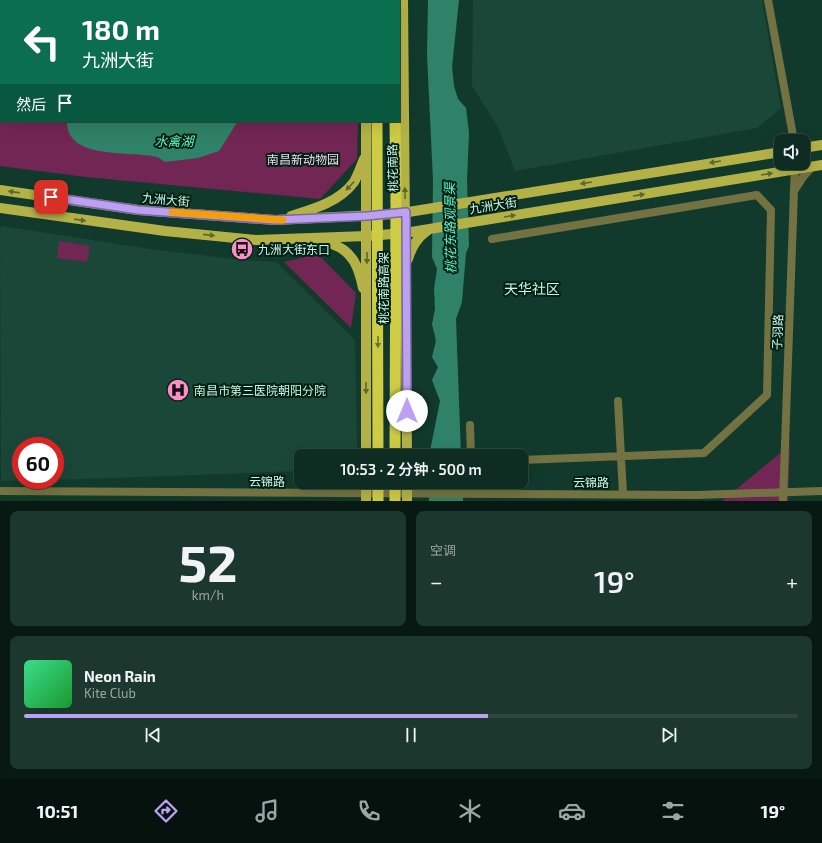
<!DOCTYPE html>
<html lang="zh">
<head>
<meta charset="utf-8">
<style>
  body { margin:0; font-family:"Exo 2","Noto Sans SC",sans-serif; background:#1c382e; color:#f1f3f6; height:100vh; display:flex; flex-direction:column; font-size:15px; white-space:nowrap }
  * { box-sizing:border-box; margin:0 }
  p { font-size:13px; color:#9ba7a5 }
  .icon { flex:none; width:22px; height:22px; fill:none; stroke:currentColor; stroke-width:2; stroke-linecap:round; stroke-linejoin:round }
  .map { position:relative; height:501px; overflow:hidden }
  .sheet { display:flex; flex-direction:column; gap:10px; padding:10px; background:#081812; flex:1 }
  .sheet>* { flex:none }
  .banner { position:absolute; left:0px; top:0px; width:400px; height:122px; box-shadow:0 4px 16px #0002,0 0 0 1px #2e483f; background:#0b6e4f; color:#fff; overflow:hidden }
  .buttons { position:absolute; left:774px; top:134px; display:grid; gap:8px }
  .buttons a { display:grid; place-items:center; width:36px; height:36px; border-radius:8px; background:#0e2c21; box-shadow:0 4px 16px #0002,0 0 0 1px #2e483f; font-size:20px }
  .speed { position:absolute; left:12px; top:437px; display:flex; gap:8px; font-size:20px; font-weight:700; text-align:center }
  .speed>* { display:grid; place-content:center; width:52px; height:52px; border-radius:50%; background:#0e2c21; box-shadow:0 4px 16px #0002,0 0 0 1px #2e483f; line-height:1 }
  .speed .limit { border:6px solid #d22; background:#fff; color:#111 }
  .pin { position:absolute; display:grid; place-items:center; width:34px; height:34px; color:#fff; margin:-17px; border-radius:8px; box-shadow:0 2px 6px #0006 }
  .me { position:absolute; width:44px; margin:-22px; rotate:0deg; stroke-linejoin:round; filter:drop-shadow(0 0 3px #0008) }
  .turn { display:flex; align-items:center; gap:14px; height:84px; padding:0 16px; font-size:18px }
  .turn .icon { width:52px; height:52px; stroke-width:2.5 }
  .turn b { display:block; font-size:28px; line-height:34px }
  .then { display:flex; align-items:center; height:38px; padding:0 16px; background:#0003; gap:8px; font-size:15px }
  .big { font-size:30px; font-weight:600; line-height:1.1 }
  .sheet .card { flex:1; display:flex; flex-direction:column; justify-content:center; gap:6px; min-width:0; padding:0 14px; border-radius:8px; background:#1c382e }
  .sheet .dial { align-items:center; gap:0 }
  .dial b { font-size:52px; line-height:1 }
  .song { display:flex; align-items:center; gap:12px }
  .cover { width:48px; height:48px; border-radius:6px; background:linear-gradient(135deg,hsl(150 70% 55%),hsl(130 70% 35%)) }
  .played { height:4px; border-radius:2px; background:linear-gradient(90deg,#bca0f2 60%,#2e483f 60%) }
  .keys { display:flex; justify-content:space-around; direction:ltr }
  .heat { display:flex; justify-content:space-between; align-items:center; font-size:22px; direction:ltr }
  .sheet .tiles { flex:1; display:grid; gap:10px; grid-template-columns:1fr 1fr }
  .card:last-child { grid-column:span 2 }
  .trip { position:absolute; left:294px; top:449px; width:234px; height:40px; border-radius:8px; background:#0e2c21; box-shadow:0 4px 16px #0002,0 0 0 1px #2e483f; font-weight:600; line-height:40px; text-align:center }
  .menu { display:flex; height:64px; justify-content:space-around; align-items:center; background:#06120d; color:#9ba7a5 }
  .menu .icon { width:28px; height:28px }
  .menu .on { color:#bca0f2 }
  .menu b { font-size:18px; color:#f1f3f6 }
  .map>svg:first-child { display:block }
  .built { fill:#1a4738 }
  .green { fill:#722653 }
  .water { fill:#2f8267 }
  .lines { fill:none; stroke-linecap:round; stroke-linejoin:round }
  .minor { stroke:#737242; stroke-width:8 }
  .major { stroke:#b4b247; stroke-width:10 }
  .highway { stroke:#cecb45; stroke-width:11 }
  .highway-bridge { stroke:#cecb45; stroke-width:11 }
  .oneway { fill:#5a692e }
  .oneway2 { fill:#68762e }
  .route-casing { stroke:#7a689d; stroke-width:10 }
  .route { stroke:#bca0f2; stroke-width:7 }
  .slow { stroke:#f59e0b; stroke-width:7 }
  .labels { text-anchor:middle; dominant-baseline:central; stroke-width:4; stroke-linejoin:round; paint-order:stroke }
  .park-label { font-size:12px; fill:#f7dae8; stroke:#012016 }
  .street-label { font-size:12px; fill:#d0f4e4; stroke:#012016 }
  .poi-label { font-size:12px; fill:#d0f4e4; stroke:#012016; text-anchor:start }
  .water-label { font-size:13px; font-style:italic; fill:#60f5c4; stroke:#012016 }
  .quarter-label { font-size:14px; fill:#d0f4e4; stroke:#012016 }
</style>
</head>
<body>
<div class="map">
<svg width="822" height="501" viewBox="0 0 822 501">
  <rect width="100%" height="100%" fill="#123a2c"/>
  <path class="built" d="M473,0h289l19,108 -24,20 -242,43 -16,-42 -27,-43z
    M2,226l148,23 92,11 34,2 79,78 2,108 -6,8h-50v15l-246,9v-34h-34v34h24l-44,1 -1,-252z"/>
  <path class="green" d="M0,0h359l-358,1v120h357l-1,38 -37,40 -234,-22 -86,-11z
    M59,241l31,5 -3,16 -30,-4z
    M318,254l38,39 -5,35 -67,-66z
    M790,445l-2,56h-66z"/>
  <path class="water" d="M428,0h31l-7,67 2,19 4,13 8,9 3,25 -2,47 2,66 -3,7 -4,49 -6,17 5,137h-32l11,-55 -8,-21 6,-13 -6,-10 4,-16 -4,-17 3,-15 -1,-20 3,-20 -5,-12 1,-77 -6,-125z
    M67,121h171l-19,30 -21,7 -33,4c-3,-2 -5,-4 -8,-5 -25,-7 -91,4 -90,-36z
    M428,482h35v19h-34z"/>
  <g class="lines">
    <path class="minor" d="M768,0l26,141
      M794,191l9,-14 9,-10
      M492,239l265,-44 14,15 -4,185 -63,58 -183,7
      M618,401l5,93
      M470,425l1,31
      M471,482v11
      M0,491l697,4 125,-4
      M783,501l12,-338"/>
    <path class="major" d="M365,0v1
      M403,0l4,456
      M803,148l19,-3
      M0,190l138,20 137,10 121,-6 385,-62
      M0,208l165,23 91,9 111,-4 38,-3 417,-68
      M291,216c23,-7 48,-14 63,-34 4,-7 7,-16 10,-23
      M320,241c4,0 8,1 12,3 21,7 27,24 31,44
      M408,259c4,-13 9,-21 20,-29
      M366,456v-335
      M366,501v-19
      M407,501v-19"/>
    <path class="highway" d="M376,0v1
      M393,0v1
      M395,121l1,80"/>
    <path class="highway-bridge" d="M377,121l1,335
      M395,456l1,-255
      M378,501v-19
      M395,501v-19"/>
  </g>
  <defs><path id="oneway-solid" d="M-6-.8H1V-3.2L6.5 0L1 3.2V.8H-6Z"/></defs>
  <g class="oneway">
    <use href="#oneway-solid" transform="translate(715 162) rotate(171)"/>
    <use href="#oneway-solid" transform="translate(767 174) rotate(-9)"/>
    <use href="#oneway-solid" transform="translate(586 183) rotate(171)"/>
    <use href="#oneway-solid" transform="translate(350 186) rotate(133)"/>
    <use href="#oneway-solid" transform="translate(14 192) rotate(-172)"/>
    <use href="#oneway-solid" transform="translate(405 193) rotate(-91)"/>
    <use href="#oneway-solid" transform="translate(639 195) rotate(-9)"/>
    <use href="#oneway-solid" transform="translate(510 216) rotate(-9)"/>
    <use href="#oneway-solid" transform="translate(80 220) rotate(8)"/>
    <use href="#oneway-solid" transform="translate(209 235) rotate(6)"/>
    <use href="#oneway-solid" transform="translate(367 258) rotate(90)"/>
    <use href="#oneway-solid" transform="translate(366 388) rotate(90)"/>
  </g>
  <use class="oneway2" href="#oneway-solid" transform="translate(378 342) rotate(90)"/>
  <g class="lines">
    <g class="route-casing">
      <path id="route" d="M51,197l87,13 137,10 92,-4 39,-4 1,199"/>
    </g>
    <use href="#route" class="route"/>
    <path class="slow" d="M172,212l111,8"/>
  </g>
  <defs>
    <g id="bus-disc" transform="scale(1.15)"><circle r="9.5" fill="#fa8fc8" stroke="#012016"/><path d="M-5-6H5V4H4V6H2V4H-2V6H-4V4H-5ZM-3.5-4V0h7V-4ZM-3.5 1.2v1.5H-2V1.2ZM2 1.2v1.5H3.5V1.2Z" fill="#111"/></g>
    <g id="hospital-disc" transform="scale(1.15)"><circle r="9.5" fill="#fa8fc8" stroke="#012016"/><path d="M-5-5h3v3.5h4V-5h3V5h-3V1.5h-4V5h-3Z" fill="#111"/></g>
  </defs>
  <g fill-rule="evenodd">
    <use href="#bus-disc" x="242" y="249"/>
    <use href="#hospital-disc" x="178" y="390"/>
  </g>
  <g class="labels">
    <g class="park-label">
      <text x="303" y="159">南昌新动物园</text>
    </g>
    <g class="street-label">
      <text transform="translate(392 168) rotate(-91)">桃花南路</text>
      <text transform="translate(166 199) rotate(5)">九洲大街</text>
      <text transform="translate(493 205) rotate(-9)">九洲大街</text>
      <text transform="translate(383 288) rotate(-90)">桃花南路高架</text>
      <text transform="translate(777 332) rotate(-88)">子羽路</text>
      <text x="267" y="481">云锦路</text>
      <text x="591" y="482">云锦路</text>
    </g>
    <g class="poi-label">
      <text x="258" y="249">九洲大街东口</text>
      <text x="194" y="390">南昌市第三医院朝阳分院</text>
    </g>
    <g class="water-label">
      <text x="174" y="141">水禽湖</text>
      <text transform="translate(450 228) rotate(-91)">桃花东路观景渠</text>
    </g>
    <g class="quarter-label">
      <text x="532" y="288">天华社区</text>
    </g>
  </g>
</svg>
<div class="buttons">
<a><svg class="icon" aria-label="sound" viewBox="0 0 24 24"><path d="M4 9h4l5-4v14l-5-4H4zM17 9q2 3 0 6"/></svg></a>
</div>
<div class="speed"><div class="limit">60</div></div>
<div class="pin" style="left:51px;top:197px;background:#d93025"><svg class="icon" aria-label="arrive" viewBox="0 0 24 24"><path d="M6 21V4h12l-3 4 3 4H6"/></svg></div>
<svg class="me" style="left:407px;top:411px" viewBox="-20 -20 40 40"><circle r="19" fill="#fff"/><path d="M0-13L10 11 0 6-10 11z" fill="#bca0f2"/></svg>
<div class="trip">10:53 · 2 分钟 · 500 m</div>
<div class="banner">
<div class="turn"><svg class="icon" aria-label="left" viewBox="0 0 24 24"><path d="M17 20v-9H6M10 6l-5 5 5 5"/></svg><div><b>180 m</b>九洲大街</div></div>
<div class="then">然后<svg class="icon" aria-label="arrive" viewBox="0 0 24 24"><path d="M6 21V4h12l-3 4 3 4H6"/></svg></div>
</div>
</div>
<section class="sheet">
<div class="tiles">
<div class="card dial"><b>52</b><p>km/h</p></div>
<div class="card"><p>空调</p>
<div class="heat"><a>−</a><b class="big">19°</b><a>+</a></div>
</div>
<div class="card">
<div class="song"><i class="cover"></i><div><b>Neon Rain</b><p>Kite Club</p></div></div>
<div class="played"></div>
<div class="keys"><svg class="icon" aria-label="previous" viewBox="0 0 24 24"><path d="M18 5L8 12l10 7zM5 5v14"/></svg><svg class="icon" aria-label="pause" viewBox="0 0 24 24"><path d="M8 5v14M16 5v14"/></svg><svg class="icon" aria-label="next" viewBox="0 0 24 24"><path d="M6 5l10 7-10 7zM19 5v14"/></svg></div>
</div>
</div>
</section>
<nav class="menu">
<b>10:51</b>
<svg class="icon on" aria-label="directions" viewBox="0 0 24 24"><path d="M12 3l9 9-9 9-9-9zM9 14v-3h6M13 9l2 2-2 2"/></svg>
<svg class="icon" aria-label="music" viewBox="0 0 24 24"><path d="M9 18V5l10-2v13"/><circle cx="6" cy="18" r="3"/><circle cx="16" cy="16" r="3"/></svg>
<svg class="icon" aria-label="phone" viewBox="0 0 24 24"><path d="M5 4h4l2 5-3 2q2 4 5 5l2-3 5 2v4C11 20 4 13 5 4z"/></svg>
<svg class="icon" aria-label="climate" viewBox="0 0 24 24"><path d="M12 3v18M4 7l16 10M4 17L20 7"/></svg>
<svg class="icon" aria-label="car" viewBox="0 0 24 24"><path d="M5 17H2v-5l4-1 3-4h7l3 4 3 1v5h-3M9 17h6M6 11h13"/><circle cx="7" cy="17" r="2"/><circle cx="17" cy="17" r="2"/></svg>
<svg class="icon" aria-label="filters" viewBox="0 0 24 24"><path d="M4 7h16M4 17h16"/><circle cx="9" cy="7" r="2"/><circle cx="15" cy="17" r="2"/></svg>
<b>19°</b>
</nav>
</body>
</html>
